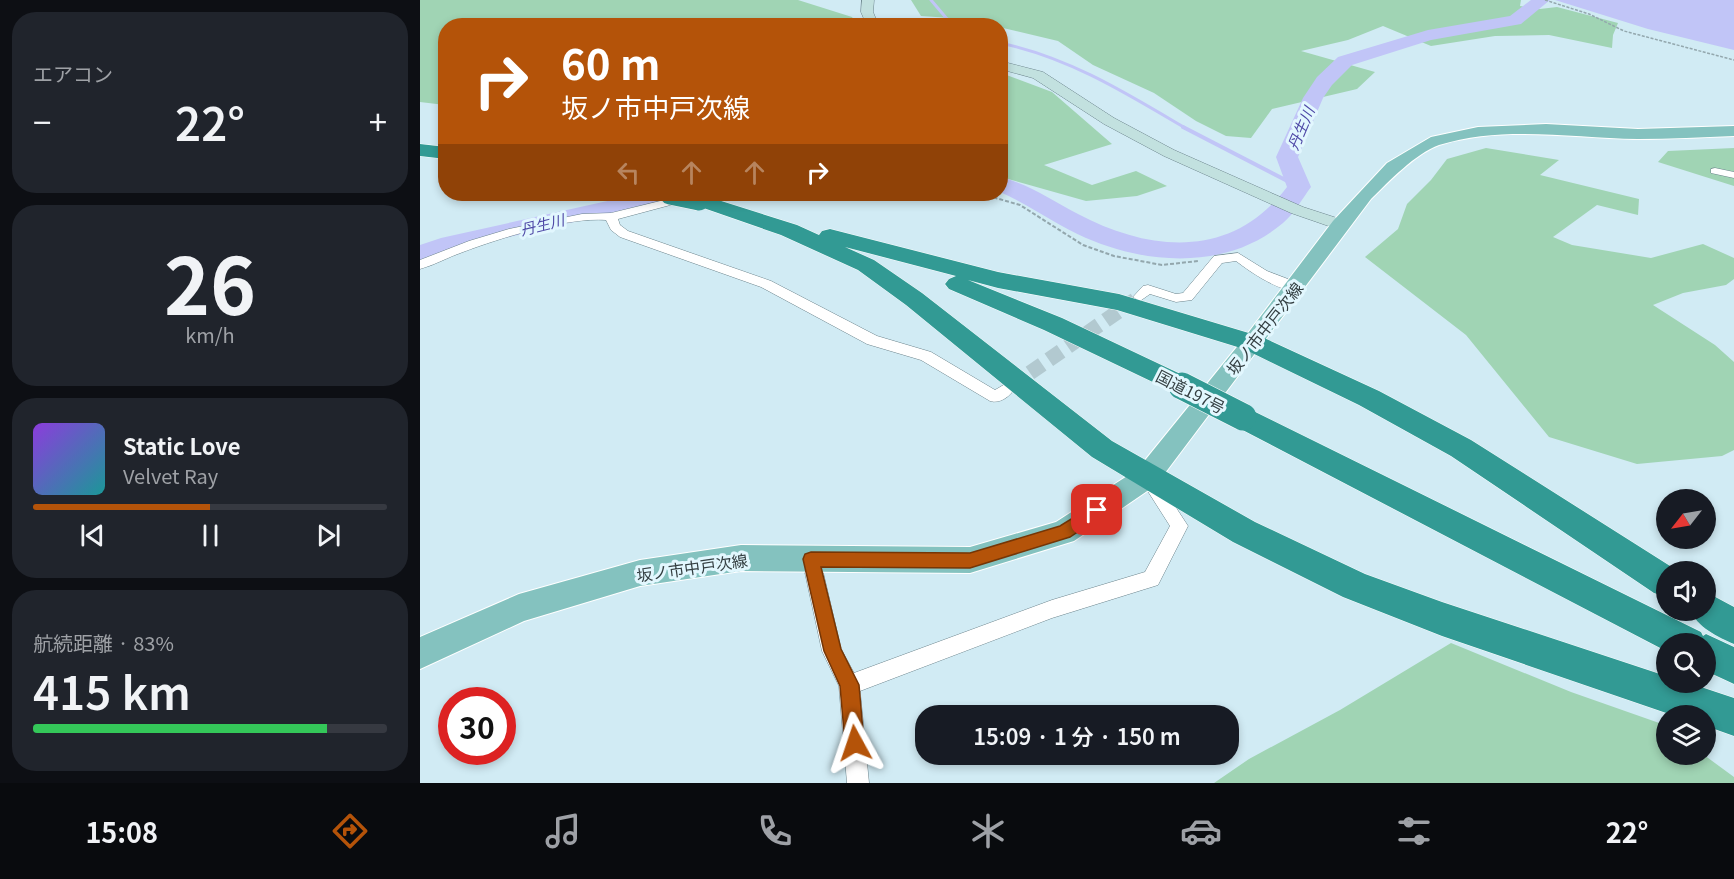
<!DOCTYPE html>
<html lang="ja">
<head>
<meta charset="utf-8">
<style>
  body { margin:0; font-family:Georgia,"Noto Sans JP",serif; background:#20242c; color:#f1f3f6; height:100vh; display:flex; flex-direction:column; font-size:22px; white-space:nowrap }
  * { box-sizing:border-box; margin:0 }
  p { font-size:20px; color:#9ea1a6 }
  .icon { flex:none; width:33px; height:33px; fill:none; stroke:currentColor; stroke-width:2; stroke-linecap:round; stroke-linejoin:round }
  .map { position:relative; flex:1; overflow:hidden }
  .sheet { display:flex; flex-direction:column; gap:12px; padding:12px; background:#0d0f14; width:420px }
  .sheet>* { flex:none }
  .banner { position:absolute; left:18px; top:18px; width:570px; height:183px; border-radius:24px; box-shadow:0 3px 9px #0003; background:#b45309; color:#fff; overflow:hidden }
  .needle { width:39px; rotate:239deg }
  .buttons { position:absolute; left:1236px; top:489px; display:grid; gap:12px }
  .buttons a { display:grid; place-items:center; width:60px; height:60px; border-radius:50%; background:#171b24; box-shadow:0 3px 9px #0003; font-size:30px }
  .speed { position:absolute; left:18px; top:687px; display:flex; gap:12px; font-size:30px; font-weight:700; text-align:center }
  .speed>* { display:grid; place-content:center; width:78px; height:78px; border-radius:50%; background:#171b24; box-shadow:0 3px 9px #0003; line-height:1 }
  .speed .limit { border:9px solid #d22; background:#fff; color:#111 }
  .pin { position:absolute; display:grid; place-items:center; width:51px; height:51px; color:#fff; margin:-26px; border-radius:12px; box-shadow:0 3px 9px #0006 }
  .me { position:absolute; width:66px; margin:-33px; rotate:355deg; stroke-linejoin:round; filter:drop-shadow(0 0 4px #0008) }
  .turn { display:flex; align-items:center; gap:21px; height:126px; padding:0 24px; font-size:27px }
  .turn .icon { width:78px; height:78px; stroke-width:2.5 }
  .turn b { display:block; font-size:42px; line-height:51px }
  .lanes { display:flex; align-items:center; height:57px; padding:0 24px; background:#0003; justify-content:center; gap:30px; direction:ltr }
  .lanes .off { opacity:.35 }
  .big { font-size:45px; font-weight:600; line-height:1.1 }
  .sheet .tile { flex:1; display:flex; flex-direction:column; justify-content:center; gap:9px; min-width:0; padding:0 21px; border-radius:24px; background:#20242c }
  .sheet .dial { align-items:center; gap:0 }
  .dial b { font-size:78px; line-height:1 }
  .song { display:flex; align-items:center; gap:18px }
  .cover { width:72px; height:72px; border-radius:9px; background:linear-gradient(135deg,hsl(270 70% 55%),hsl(180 70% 35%)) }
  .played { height:6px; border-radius:3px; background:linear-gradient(90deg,#b45309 50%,#363941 50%) }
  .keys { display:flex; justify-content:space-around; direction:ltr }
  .heat { display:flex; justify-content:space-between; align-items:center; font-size:33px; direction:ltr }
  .charge { height:9px; border-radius:4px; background:linear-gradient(90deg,#34c759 83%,#363941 0) }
  .trip { position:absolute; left:495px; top:705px; width:324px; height:60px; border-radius:24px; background:#171b24; box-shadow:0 3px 9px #0003; font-weight:600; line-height:60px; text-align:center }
  .tab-bar { display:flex; height:96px; justify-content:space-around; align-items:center; background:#090b0e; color:#9ea1a6 }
  .tab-bar .icon { width:42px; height:42px }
  .tab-bar .current { color:#b45309 }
  .tab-bar b { font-size:27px; color:#f1f3f6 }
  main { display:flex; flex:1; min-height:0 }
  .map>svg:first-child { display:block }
  .green { fill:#a0d4b4 }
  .water { fill:#c1c5f7 }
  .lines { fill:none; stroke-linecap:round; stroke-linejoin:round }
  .stream-far1 { stroke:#c1c5f7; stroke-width:3 }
  .stream { stroke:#c1c5f7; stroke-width:4 }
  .river { fill:#c1c5f7; fill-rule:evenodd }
  .street-tunnel { stroke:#b2c9d0; stroke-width:15; stroke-dasharray:15 8; stroke-linecap:butt }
  .street-casing { stroke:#6c848c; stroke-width:1 }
  .secondary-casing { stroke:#6c848c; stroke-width:1 }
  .primary-casing { stroke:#fff; stroke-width:2 }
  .highway-casing { stroke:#fff; stroke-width:1 }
  .path-far1 { stroke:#93a7ad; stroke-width:1.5; stroke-dasharray:3 1.5; stroke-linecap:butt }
  .path { stroke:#93a7ad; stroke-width:2; stroke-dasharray:4 2; stroke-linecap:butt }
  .street { fill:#fff; fill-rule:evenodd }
  .secondary { fill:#c2e1df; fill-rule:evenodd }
  .primary { fill:#84c2bf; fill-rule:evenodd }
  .highway { fill:#329a94; fill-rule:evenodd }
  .highway-bridge-far1-casing { stroke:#fff; stroke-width:22; stroke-linecap:butt }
  .highway-bridge-casing { stroke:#fff; stroke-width:28; stroke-linecap:butt }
  .highway-bridge-far1 { stroke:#329a94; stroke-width:21 }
  .highway-bridge { stroke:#329a94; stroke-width:27 }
  .route { fill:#b45309; stroke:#753606; stroke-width:1.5 }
  .labels { text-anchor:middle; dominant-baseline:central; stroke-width:6; stroke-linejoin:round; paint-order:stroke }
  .far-water-label { font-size:15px; font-style:italic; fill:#4e48a6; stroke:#e2f7fe }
  .street-label { font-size:16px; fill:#343f42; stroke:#e2f7fe }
</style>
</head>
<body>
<main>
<section class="sheet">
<div class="tile"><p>エアコン</p>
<div class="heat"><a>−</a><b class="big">22°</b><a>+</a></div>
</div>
<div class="tile dial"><b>26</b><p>km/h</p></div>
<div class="tile">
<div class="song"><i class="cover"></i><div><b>Static Love</b><p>Velvet Ray</p></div></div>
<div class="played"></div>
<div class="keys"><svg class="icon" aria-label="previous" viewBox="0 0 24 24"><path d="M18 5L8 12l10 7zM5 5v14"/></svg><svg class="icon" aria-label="pause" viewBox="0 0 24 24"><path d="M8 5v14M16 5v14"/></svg><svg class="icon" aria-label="next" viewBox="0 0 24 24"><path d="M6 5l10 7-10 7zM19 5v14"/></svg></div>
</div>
<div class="tile"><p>航続距離 · 83%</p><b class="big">415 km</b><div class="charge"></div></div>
</section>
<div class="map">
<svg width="1314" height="783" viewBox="0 0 1314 783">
  <rect width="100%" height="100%" fill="#d1ebf4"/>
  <path class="green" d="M0,0h378l54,17 5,8 -411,1 -1,79 -25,-3z
    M491,0h610l-1,6 20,3 17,-2 61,16 -5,12 -1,13 -63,-13 -54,1 -64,10 -48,-20 -35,14 -47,11 74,21 -18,17 -85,20 -21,29 -25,-2 -30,-15 -42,-28 -61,-28 -35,-24 -93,-22 -44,-3z
    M581,73l51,19 60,52 -68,21 48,20 44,-14 31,15 -30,10 -51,5 -85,-24z
    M1066,148l73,12 -19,15 99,24 -1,16 -41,-10 -44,32 19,8 79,13 52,-14 31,14v21l-8,6 -43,8 -30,12 62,40 19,17v88l-12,6 -85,8 -88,-27 -83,-102 -101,-78 33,-28 9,-25 24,-24 16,-21z
    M1314,148v38l-76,-24 10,-11z
    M1031,643l120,49 91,32 4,3v27l38,1 30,22v6h-520l35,-24 91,-49z"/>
  <path class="water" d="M1135,0h179v50l-86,-21z"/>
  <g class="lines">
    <path class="stream-far1" d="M511,0l22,26
      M580,43c68,14 126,50 185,85"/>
    <path class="stream" d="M763,127l116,60"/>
    <path class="river" d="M1111,0h19l-29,24 -90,16 -79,25 -20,20 -9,13 -25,59 13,30c-9,12 -17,27 -28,36 -56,47 -134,42 -197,15 -30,-13 -56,-33 -86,-46v-15c29,7 53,24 78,37 74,39 155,45 209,-27l-11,-30 27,-59 14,-21 21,-20 90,-27 82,-14z
      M219,194h38l-4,5 -186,43 -67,20v-17l21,-7z"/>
    <path class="street-tunnel" d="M591,386l124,-86"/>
    <g class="street-casing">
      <path id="street" d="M1295,168l19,4v6l-23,-5v-4z
        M265,195l4,1v4l-71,19 2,6 8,6 143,50 106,55 54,16 64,38 12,-7 5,2 2,4c-4,8 -15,15 -24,12l-69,-41 -54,-16 -106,-57 -141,-50 -9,-7 -5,-10c-39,-3 -106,18 -143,32 -15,5 -28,13 -43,17v-9l49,-19 40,-12 73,-15 29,-1z
        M818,253l29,18 34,13 2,3 -2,3c-18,5 -52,-19 -65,-29l-14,2 -30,37 -16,2 -26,-8 -10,7 -7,-4 10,-11 5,-1 28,9 7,-1 31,-37z
        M730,475l6,2 32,49 -30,59 -106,33 -192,73 9,92h-22l-8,-97 -17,-35 -20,-92 3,-6 6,-2 6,2 3,6 21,90 13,24 198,-73 93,-28 25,-46 -28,-44 2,-5z"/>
    </g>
    <g class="secondary-casing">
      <path id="secondary" d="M442,0h12l-1,12 6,14h-12l-6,-14z
        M580,61l43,11 71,46 60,32 129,57 43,14 2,4 -8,5 -49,-17 -127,-57 -60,-32 -71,-46 -33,-9z"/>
    </g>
    <g class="primary-casing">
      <path id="primary" d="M1126,124l92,5 96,-3v10c-32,1 -64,3 -96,3 -66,-1 -135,-14 -199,6 -23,8 -51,37 -68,54l-215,286 -82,56 -104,32 -229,-2 -101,15 -116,35 -104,48v-32l99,-43 121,-34 101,-15 229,2 86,-25 82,-53 107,-132 88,-116 54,-58 44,-26 47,-10z"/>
    </g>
    <g class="highway-casing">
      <path id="highway" d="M0,144l26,3v12l-26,-3z
        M279,194l98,31 22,10 3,-4 8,-2 168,43 121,22 143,43 117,54 92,49 207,131 -12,1v25l-12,-4 -203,-137 -92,-51 -115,-56 -127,-39 -119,-22 -30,-8 94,38 129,61 4,7 -4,7 -9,3 -138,-66 -95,-41 -4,-5 4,-5 7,-3 -111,-29 29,13 48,33 190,148 143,81 110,52 77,28 224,74v6h20l48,16v38l-28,-10v-10h-31l-233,-80 -99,-39 -110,-55 -141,-85 -186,-152 -48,-35 -77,-35 -89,-31 -3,-4 3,-4z
        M823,406l458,226 2,4 3,-2 28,13v37l-28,-13v-27h-40v7l-433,-226 -4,-8 4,-8z
        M1286,592l28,15v37c-16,-7 -37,-17 -44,-34h16z"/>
    </g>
    <path class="path-far1" d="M1125,0l44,14 35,17 110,29"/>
    <path class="path" d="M562,194l38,11 63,40 31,11 48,9 36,-4"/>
    <use href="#street" class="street"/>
    <use href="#secondary" class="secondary"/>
    <use href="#primary" class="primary"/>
    <use href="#highway" class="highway"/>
    <g class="highway-bridge-far1-casing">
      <path id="highway-bridge-far1" d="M250,194l29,6"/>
    </g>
    <g class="highway-bridge-casing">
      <path id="highway-bridge" d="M762,386l61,31"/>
    </g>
    <use href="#highway-bridge-far1" class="highway-bridge-far1"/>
    <use href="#highway-bridge" class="highway-bridge"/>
  </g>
  <path class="route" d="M677,503l6,2 2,5 -2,5 -33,22 -100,31 -149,-1 20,82 18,36 5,58 -3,7 -6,3 -7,-3 -3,-7 -5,-57 -16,-35 -21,-92 2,-5 6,-2 159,1 90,-27z"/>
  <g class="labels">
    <g class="far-water-label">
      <text transform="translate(880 128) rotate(-67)">丹生川</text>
      <text transform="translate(122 224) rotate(-14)">丹生川</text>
    </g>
    <g class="street-label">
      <text transform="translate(844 328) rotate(-52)">坂ノ市中戸次線</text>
      <text transform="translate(771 391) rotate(27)">国道197号</text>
      <text transform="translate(272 567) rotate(-8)">坂ノ市中戸次線</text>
    </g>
  </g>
</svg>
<div class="buttons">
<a><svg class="needle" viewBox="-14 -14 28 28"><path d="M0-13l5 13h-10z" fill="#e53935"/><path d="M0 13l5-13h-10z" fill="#9ea1a6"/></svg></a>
<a><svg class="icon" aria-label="sound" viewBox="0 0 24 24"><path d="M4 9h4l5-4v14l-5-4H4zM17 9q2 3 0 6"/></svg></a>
<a><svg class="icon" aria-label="search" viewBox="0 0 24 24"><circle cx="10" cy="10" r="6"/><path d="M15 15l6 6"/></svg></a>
<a><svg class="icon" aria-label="layers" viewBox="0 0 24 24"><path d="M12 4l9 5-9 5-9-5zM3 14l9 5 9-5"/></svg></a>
</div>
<div class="speed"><div class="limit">30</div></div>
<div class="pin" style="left:677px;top:510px;background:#d93025"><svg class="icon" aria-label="arrive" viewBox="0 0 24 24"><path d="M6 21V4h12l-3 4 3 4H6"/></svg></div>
<svg class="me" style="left:435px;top:743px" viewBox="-20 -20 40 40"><path d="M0-17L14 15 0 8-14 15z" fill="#b45309" stroke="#fff" stroke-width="4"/></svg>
<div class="trip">15:09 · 1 分 · 150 m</div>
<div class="banner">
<div class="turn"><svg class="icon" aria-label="right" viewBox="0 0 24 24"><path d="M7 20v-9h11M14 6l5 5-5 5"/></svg><div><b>60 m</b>坂ノ市中戸次線</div></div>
<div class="lanes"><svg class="icon off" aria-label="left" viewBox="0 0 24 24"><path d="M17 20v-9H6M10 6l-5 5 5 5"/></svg><svg class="icon off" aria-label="ahead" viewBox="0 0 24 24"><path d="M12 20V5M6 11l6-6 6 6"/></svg><svg class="icon off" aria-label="ahead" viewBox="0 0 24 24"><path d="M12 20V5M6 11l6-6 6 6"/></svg><svg class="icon" aria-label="right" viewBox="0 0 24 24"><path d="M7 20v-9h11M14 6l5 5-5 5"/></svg></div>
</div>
</div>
</main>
<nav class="tab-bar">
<b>15:08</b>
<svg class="icon current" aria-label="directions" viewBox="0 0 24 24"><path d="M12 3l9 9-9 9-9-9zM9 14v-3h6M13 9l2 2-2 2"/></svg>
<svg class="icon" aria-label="music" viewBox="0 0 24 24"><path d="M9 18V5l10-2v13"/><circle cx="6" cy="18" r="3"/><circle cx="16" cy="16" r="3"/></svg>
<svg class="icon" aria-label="phone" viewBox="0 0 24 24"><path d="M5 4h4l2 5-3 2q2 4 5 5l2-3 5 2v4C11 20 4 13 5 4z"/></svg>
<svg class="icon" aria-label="climate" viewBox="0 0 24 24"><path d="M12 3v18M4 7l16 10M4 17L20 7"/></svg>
<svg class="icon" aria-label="car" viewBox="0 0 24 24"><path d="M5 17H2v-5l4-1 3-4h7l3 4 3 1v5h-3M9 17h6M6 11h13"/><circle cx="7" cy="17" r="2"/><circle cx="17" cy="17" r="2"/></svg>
<svg class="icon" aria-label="filters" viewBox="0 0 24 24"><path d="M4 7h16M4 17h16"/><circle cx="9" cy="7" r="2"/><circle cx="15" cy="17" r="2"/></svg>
<b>22°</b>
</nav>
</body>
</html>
